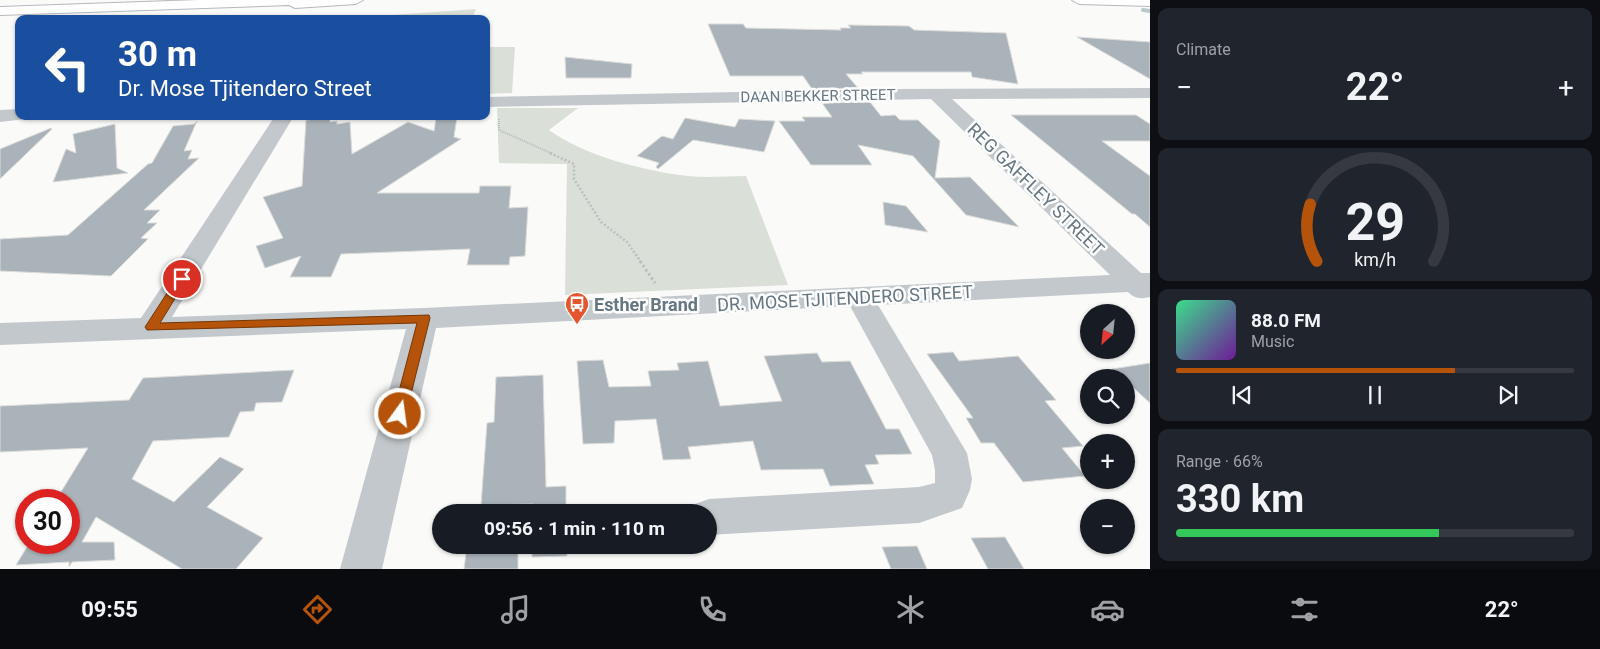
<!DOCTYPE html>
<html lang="en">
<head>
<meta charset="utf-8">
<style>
  body { margin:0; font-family:Roboto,sans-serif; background:#20242c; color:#f1f3f6; height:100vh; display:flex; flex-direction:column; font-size:19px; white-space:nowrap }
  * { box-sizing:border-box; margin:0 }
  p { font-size:16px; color:#9ea1a6 }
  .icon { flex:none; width:28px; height:28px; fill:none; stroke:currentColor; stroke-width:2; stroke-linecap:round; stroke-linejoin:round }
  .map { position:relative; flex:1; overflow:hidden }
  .details { display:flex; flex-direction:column; gap:8px; padding:8px; background:#0d0f14; width:450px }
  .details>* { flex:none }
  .top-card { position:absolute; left:15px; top:15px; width:475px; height:105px; border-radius:10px; box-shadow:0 1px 4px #0004; background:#1a4fa0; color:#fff; overflow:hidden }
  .needle { width:32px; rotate:207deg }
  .fabs { position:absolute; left:1080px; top:304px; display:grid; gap:10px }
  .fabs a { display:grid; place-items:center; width:55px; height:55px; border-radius:50%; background:#171b24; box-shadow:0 1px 4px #0004; font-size:25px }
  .speed { position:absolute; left:15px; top:489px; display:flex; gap:10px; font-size:25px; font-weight:700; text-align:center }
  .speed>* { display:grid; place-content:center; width:65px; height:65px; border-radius:50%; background:#171b24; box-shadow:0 1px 4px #0004; line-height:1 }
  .speed .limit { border:8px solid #d22; background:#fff; color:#111 }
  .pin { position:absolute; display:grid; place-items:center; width:42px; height:42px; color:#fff; margin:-21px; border:2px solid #fff; border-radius:50%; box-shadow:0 1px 5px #0007 }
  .me { position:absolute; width:55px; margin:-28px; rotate:14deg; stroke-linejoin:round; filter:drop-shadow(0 0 4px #0008) }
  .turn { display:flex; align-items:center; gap:18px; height:105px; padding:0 20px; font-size:22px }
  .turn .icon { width:65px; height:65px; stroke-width:2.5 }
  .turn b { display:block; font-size:35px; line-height:42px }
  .big { font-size:38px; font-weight:700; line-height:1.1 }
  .details .tile { flex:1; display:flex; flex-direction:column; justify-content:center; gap:8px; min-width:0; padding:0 18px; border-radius:10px; background:#20242c }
  .details .dial { align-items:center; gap:0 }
  .dial svg { height:130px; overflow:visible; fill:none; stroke:#363941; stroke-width:7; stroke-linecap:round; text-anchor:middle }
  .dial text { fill:#f1f3f6; stroke:none }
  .song { display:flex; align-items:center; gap:15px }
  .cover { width:60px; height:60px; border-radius:8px; background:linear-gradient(135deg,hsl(150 70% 55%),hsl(280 70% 35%)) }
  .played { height:5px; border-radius:2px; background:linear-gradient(90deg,#b45309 70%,#363941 70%) }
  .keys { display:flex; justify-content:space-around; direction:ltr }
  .heat { display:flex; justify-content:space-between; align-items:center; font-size:28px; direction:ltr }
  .charge { height:8px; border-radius:4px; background:linear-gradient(90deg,#34c759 66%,#363941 0) }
  .trip { position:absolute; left:432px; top:504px; width:285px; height:50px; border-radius:25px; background:#171b24; box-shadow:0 1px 4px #0004; font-weight:700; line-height:50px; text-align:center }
  .tabs { display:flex; height:80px; justify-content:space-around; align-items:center; background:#090b0e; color:#9ea1a6 }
  .tabs .icon { width:35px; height:35px }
  .tabs .active { color:#b45309 }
  .tabs b { font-size:22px; color:#f1f3f6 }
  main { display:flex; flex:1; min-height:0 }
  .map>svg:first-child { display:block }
  .green { fill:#dadfd7 }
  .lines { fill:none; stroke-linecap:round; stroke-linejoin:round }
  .stream { stroke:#bbc7cb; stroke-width:4 }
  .building { fill:#aab3b9; stroke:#dcdcda }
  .highway-casing { stroke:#b4b9bd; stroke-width:2 }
  .path-far2 { stroke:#bbbfc2; stroke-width:2; stroke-dasharray:1 1; stroke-linecap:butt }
  .path-far1 { stroke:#bbbfc2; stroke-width:2.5; stroke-dasharray:2 2; stroke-linecap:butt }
  .path { stroke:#bbbfc2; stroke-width:3; stroke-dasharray:2.5 2.5; stroke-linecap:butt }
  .minor { fill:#c3c8cc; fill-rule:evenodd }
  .highway { fill:#fff; fill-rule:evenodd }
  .route { fill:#b45309; stroke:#753606 }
  .labels { text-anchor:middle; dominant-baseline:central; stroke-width:5; stroke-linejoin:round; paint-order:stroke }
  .far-street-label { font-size:15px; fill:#657683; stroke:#fff }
  .street-label { font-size:18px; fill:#657683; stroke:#fff }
  .poi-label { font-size:18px; font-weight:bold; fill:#657683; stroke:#fff; text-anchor:start }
</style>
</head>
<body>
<main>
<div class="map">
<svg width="1150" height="569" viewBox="0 0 1150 569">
  <rect width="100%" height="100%" fill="#fafaf8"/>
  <path class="green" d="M476,9l-4,10h-135z
    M486,47h29l-3,46 -26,1z
    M497,108h81l-29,22c36,26 95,41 139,46 19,2 40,0 58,0l42,109 -223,10 2,-131 -68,-1z"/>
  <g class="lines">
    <path class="stream" d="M1143,10l7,1"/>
  </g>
  <path class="building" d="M708,24h35l3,4 95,2 -1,-2h11l-3,-3 61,1 5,4 92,3 12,51 -46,-7 -1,-5h-110l2,2h-17l12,14 -46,1 -9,-13h-73z
    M1077,37l73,5v37z
    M565,57l67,7 -1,14h-65z
    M870,102l11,14 14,-1 5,5h18l22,21 -5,37 35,-1 49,50 -53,-12 -53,-59 -55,-11 14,20h-61l-32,-44h26l-3,-4h30l-10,-14z
    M1011,115h125l14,9v17h-48l48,35v51l-15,-13h-3z
    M457,117l-3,20 7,2 -84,54h102l1,-7h31l-2,22 19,-1 -3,49 -15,1 -1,8h-42l3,-16 -129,5 -10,23h-41l11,-21 -36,12 -9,-22 27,-8 -20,-41 39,-11 4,-66 24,-2v4l7,-1v3l13,-2 2,32 56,-32 26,9 2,-13z
    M685,118l50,9 4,-8 36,2 -11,31 -71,-12 -35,29 -2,-2 3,-4 -22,-7 25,-20 11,3z
    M197,121l-13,30 8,-1 -4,9 11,-1 -55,52h16l-13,13h10l-16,15 7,1 -37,37 -111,-5v-32l68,-4 80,-71 4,-1 21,-37 21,-2z
    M115,124l2,44 11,5 -75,9 13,-33 10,4 -3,-19z
    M51,128l1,1 -52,50v-30z
    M883,202l23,4 22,26 -43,-7z
    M953,352l6,9 59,-5 38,44 -11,1 38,45 -21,2 23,28 -62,6 -29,-39h-13l-15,-25h7l-46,-64z
    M817,353l5,9 28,-1 36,68h13l13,25 -37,1 4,9 -14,1 9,19 -44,2 -7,-17 -62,1 -8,-29 -65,6 3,12 -28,1 -7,-41 -41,2 -1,22 -31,1 -6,-83 26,-1 6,27 42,-1 -3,-15 31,-1 -2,-7 31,-2 12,45 62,-5 -18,-45z
    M1150,363v40l-24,-22v-3h-4l-10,-9z
    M294,370l-12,32 -26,1 -2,8 -14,1 -11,25 -76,4 -21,38 42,23 46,-45 24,12 -37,38 56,31 -27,31h-54l-86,-52 -14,25h32l1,18 -43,2 -3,5v-5l-53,3 14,-23h39v-42h-13l32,-52 -88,4v-46l129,-6 14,-22z
    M543,375l3,112 20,-1v26h-34l1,-8 -52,1 6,-82 7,-1 2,-45z
    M1005,537l19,32h-36l-17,-31z
    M467,545h51v24h-54z
    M532,545h35v11l-35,1z
    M917,546l10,23h-36l-9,-22z"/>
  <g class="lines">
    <g class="highway-casing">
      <path id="highway" d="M199,0h164l-7,4 -61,4 -6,-3 -289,10v-8z
        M1072,0h78v6l-71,-2z"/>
    </g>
    <path class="path-far2" d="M499,119v11l54,24"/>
    <path class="path-far1" d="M550,153l24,11v15l27,43 26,20 14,20"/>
    <path class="path" d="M640,261l15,22"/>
    <path class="minor" d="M1150,88v10l-198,1 189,174h9v24c-9,2 -15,2 -22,-5l-250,13 89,148 5,26 -2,11 -8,18 -43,15 -210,12v-23h-18l4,-8 14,-5 210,-12 16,-4v-13l-3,-15 -82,-149 -414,22 -54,241h-42l66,-240 -406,16v-22l141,-5 134,-202h19l-122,201 252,-9 686,-33 -179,-176 -445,8v-10l408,-8z
      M19,109v7h9l-2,3 -26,3v-12z"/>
    <use href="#highway" class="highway"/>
  </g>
  <path class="route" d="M182,275l5,4 -27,44 269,-8 1,3 -25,100 -5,1 -4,-1 -3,-4 24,-91 -270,7 -2,-3 2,-3 31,-48z"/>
  <defs>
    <g id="bus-pin" transform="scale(1.25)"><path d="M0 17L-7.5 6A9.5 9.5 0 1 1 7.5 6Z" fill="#e4572e" stroke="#fff"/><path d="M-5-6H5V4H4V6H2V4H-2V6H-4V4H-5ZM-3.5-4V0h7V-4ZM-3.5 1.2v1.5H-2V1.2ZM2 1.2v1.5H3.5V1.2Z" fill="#fff"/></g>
  </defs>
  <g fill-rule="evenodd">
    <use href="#bus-pin" x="577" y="304"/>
  </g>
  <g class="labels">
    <g class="far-street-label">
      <text transform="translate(818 96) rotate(-1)">DAAN BEKKER STREET</text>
    </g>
    <g class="street-label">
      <text transform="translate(1036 189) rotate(44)">REG GAFFLEY STREET</text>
      <text transform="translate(845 298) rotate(-3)">DR. MOSE TJITENDERO STREET</text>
    </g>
    <g class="poi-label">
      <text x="594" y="304">Esther Brand</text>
    </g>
  </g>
</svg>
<div class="fabs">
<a><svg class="needle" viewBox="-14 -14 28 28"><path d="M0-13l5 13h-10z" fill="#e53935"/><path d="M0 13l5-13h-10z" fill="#9ea1a6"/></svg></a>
<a><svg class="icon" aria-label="search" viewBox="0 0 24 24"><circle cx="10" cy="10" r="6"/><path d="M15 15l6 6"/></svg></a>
<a>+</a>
<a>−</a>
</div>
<div class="speed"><div class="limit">30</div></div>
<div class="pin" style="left:182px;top:279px;background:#d93025"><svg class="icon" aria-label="arrive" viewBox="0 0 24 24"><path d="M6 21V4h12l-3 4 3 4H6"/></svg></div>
<svg class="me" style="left:400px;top:414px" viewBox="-20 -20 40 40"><circle r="17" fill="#b45309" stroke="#fff" stroke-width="3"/><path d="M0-11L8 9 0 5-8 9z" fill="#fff"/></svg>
<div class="trip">09:56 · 1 min · 110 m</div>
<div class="top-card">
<div class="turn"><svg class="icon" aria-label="left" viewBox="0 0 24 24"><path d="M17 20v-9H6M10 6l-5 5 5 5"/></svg><div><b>30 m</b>Dr. Mose Tjitendero Street</div></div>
</div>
</div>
<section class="details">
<div class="tile"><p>Climate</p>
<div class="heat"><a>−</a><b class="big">22°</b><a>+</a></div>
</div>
<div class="tile dial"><svg viewBox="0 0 100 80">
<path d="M14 69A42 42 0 1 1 86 69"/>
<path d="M14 69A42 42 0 0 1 10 34" stroke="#b45309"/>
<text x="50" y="56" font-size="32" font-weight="700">29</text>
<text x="50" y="72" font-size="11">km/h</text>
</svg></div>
<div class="tile">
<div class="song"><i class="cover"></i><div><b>88.0 FM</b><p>Music</p></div></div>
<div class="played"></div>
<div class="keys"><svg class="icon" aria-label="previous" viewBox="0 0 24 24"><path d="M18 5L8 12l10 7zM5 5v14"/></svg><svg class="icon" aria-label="pause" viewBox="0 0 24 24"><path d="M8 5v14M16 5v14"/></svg><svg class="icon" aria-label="next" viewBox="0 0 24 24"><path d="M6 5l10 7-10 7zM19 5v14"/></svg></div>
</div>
<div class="tile"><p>Range · 66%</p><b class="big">330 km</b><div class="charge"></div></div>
</section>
</main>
<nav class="tabs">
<b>09:55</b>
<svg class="icon active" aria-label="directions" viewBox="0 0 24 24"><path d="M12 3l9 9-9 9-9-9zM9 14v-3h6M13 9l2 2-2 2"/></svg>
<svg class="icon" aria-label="music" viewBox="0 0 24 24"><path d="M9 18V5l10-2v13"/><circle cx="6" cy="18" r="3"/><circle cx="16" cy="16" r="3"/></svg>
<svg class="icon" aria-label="phone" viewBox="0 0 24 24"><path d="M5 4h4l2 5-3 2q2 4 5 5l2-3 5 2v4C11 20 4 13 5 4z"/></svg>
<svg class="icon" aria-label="climate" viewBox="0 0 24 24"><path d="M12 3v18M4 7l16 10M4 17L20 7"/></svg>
<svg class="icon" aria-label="car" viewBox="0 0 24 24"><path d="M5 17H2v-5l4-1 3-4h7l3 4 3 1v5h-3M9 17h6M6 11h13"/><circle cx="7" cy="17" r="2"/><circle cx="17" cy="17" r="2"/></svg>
<svg class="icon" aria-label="filters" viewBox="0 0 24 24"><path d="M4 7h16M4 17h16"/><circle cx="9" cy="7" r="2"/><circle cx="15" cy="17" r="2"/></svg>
<b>22°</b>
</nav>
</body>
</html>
